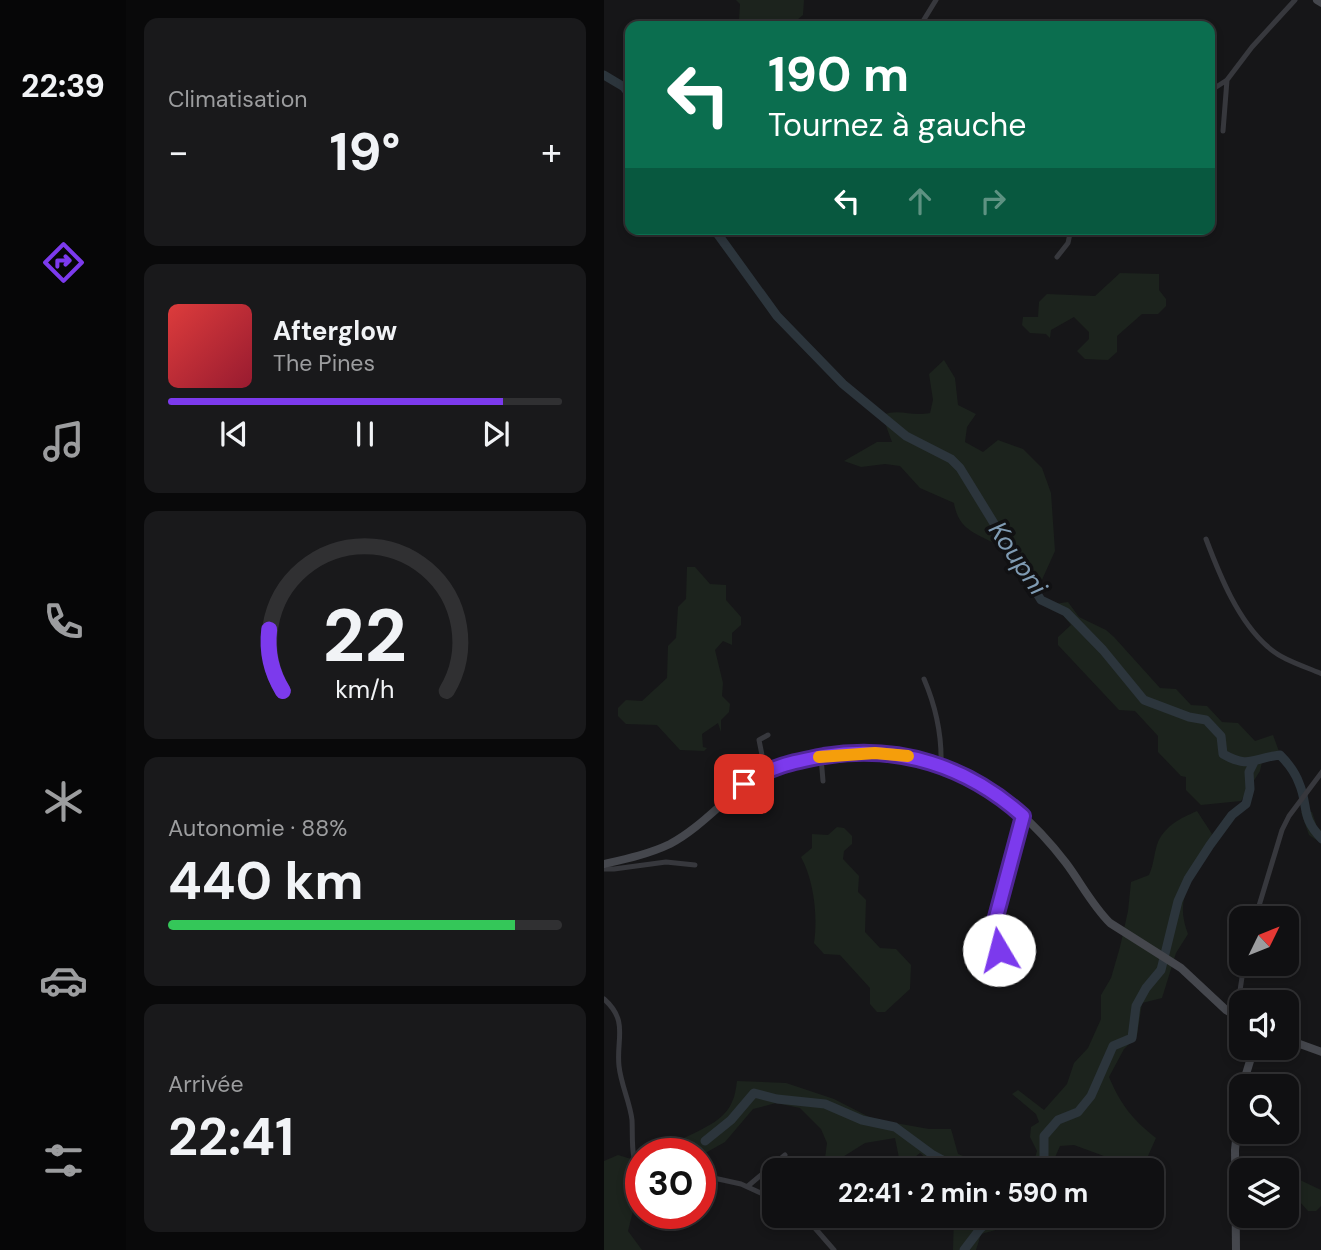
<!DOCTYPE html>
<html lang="fr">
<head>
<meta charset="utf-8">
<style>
  body { margin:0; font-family:"DM Sans",sans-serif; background:#19191b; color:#f1f3f6; height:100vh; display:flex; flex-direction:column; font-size:26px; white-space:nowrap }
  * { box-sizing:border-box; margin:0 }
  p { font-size:23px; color:#9c9d9f }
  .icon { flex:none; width:38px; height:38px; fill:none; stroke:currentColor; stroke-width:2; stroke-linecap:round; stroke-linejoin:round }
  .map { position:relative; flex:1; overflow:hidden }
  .sheet { display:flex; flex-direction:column; gap:18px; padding:18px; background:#09090a; width:478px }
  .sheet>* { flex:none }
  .banner { position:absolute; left:21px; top:21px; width:590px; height:214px; border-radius:14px; box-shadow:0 4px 10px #0003,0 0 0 2px #303032; background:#0b6e4f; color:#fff; overflow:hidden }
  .needle { width:46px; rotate:47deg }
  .controls { position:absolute; left:625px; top:906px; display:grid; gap:14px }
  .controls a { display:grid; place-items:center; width:70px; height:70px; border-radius:14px; background:#101012; box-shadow:0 4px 10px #0003,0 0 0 2px #303032; font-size:35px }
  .speed { position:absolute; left:21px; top:1138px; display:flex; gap:14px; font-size:35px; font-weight:700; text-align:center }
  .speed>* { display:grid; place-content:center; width:91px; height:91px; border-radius:50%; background:#101012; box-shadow:0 4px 10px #0003,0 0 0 2px #303032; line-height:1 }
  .speed .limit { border:10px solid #d22; background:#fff; color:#111 }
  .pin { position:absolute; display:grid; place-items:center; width:60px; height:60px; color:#fff; margin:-30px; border-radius:14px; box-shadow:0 4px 10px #0006 }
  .me { position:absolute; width:77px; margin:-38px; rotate:352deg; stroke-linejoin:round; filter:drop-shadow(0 0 5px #0008) }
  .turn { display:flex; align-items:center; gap:24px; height:147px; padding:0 28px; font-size:32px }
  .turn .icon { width:91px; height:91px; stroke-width:2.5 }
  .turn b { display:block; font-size:49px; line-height:60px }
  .lanes { display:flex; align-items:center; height:66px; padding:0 28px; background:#0003; justify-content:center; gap:35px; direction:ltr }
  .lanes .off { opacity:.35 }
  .big { font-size:52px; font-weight:700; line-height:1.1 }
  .sheet .card { flex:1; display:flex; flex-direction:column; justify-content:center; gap:10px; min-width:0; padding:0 24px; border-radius:14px; background:#19191b }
  .sheet .dial { align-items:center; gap:0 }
  .dial svg { height:182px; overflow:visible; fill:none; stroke:#303032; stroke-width:7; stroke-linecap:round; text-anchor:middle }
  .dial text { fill:#f1f3f6; stroke:none }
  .song { display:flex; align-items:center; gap:21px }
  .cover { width:84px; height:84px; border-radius:10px; background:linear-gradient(135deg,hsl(0 70% 55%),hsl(350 70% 35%)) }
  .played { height:7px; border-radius:4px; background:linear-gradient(90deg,#7c3aed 85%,#303032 85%) }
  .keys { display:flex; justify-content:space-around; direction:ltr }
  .heat { display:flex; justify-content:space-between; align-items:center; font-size:38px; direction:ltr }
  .charge { height:10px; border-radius:5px; background:linear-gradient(90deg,#34c759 88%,#303032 0) }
  .trip { position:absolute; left:158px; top:1158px; width:402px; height:70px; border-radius:14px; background:#101012; box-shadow:0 4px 10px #0003,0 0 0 2px #303032; font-weight:700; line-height:70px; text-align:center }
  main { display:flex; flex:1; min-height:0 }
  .dock { display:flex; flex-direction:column; width:126px; justify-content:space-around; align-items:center; background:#060607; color:#9c9d9f }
  .dock .icon { width:49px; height:49px }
  .dock .active { color:#7c3aed }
  .dock b { font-size:32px; color:#f1f3f6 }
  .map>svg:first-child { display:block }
  .green { fill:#1c231d }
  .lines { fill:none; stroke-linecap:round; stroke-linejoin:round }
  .river { stroke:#2c353c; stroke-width:9 }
  .street { stroke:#37383d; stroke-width:5 }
  .secondary { stroke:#45474d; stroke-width:8 }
  .route-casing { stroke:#51269a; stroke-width:18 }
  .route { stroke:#7c3aed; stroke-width:12 }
  .slow { stroke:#f59e0b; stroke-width:12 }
  .labels { text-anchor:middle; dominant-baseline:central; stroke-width:7; stroke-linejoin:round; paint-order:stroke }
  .water-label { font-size:26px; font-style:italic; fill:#7f9bb3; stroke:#111113 }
</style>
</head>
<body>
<main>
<nav class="dock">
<b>22:39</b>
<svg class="icon active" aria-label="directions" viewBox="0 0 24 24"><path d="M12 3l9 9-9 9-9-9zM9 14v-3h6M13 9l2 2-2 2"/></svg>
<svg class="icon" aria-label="music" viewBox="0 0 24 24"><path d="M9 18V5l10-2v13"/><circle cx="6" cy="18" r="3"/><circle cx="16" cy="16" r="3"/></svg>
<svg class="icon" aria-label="phone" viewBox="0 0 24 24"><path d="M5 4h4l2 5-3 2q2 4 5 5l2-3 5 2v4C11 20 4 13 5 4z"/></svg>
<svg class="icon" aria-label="climate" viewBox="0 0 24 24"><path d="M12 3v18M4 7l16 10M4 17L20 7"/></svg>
<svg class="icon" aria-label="car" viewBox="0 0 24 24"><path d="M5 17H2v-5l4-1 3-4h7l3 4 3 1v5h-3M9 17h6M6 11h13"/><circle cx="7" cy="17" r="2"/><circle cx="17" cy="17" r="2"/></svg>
<svg class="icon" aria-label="filters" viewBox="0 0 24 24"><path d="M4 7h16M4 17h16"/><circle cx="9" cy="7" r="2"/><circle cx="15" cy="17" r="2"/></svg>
</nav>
<section class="sheet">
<div class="card"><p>Climatisation</p>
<div class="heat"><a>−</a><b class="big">19°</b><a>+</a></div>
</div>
<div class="card">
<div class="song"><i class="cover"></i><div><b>Afterglow</b><p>The Pines</p></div></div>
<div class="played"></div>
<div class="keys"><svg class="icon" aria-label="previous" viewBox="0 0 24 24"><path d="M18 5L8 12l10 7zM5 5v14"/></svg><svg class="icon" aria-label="pause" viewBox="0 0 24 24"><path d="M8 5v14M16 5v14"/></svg><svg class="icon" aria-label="next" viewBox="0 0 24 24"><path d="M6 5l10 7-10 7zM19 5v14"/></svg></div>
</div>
<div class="card dial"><svg viewBox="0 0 100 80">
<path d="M14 69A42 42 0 1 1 86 69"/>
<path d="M14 69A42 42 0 0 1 8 42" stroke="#7c3aed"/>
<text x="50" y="56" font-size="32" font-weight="700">22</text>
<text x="50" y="72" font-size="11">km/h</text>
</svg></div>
<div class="card"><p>Autonomie · 88%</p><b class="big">440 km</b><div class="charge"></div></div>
<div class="card"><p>Arrivée</p><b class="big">22:41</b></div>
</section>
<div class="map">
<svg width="718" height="1250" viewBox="0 0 718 1250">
  <rect width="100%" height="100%" fill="#161618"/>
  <path class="green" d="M132,0h68l-1,15 -13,11h-45l-6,-6 1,-16z
    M516,273l39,1v16l7,9v7l-8,8h-16l-25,22v16l-9,8 -23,-1 -8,-8 12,-12v-7l-15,-15 -23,13 -1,8 -4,-4 -16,-1 -8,-8 1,-8h15l1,-15 8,-8 48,2z
    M340,360l11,18 3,27 18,9 -9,13 -2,15 18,10 15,-12 25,9 19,19 9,25 4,58 -14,31 -18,-1c-6,-10 -13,-26 -22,-33 -20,-15 -42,-14 -47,-45l-34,-15 -20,-22 -15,-2 -24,3 -17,-6 33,-19h15l-10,-27c19,-7 28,2 48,-2l3,-13 -4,-26z
    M83,567h8l15,17 16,1v15l15,17v8l-9,8v12l-9,-4 -8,9 8,33 -1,13 8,8 -1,8 -8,8v12l-3,-9 -16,11 1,13 4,1 -3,3 -24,-1 -23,-25 -31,-1 -8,-8v-8l8,-8 16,1 25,-23 1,-32 8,-8 2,-31 8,-8z
    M464,602l11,15 27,13 8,7 46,51 16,1 15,16 16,1 15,16 16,1 17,18 18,-6 8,22 -19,5 -2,9 -19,30 -40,4 -15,-15v-13l-5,-1 -23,-24v-16l-23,-25 -16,-1 -61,-65v-8l13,-12 -17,-21z
    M593,811l15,23c-4,11 -6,23 -12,32 -15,25 -23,39 -12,68l-12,19 -14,45 -20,5 -5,33 -13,13 -15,28c12,28 23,42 47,61l-8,18 -36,3 -38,-14 -14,1 -11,25h-19v-7l4,-3 3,-10 -7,-14 1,-10 8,-5 -3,-8 -24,-20 6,-4 26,20 23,-26 7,-21 14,-15 13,-29v-24l10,-17 9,-31 8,-36 3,-29 18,-7c5,-10 5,-23 9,-33 8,-17 23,-24 39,-31z
    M697,812h11l5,15 4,3v13l-12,-8z
    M233,827l7,1 8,8v8l-8,7 -1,8 16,17 -1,16 8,8 -1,32 15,16 16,1 15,16 -1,24 -25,23h-8l-7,-8v-16l-30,-33 -16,-1 -10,-11c4,-27 0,-62 -13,-86l11,-9v-14l16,1z
    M133,1081l49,2 48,16 39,20 56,10h22l7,25 43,17h-60l-21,-18 -19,15 -6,-30 -30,5 -27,17 -14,6 3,-23 -6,-14 -21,-21 -24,-5 -23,6 -28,33 -25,14v-3h-44c21,-16 66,-25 76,-51 3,-6 4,-14 5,-21z
    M14,1155l23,7v34l-8,15 -5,20 14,19h-38v-89z
    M696,1180l21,10v16l-5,5h-8l-8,-9h-13v-15l4,-1z
    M350,1216h62l-2,9 -33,9 -5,16h-23z"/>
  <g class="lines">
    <path class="river" d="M0,75l20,12 6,8
      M110,229l63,87 66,68 63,52 45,23 9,9 81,132 25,12 37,38 41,50 45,17 17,3 15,16 2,18c26,15 30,4 57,1 8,8 15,17 19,28 10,23 1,34 23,56
      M101,1141l26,-21 23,-27 23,6 48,5 37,16 33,7 38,28 30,16
      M440,1171v-35l14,-16 20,-8 13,-16 22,-50 19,-8 4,-32 10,-18 15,-18 17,-69 10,-22 22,-34 22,-30 14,-11 4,-15 -1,-17 5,-10
      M360,1250l16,-21 14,-13"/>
    <path class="street" d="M316,26l16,-26
      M606,91l17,-11 25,-33 43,-47
      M619,131l4,-51
      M453,257l11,-14 3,-14
      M602,539c14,37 32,82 62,108 14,13 36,19 54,27
      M320,679c12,28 18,56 17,86
      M217,757l2,24
      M161,770l-6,-30 9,-5
      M0,869h10l52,-7 29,3
      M651,919l27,-89 7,-14 33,-44
      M412,955c-14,-4 -24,-6 -24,-23l31,-116
      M0,999c25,22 12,40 15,67 2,19 11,36 13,54 1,18 -2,39 9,54
      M632,1017l8,-53
      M96,1175l41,9 33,15
      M144,1186l37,-31
      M194,1216l16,11 20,23"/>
    <path class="secondary" d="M713,0l5,3
      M0,864c22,-5 45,-10 66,-20 34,-18 59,-51 92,-71 23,-15 60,-18 87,-20 93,-4 162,38 217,110 15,20 26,42 44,60l71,45 45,42 15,9
      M682,1039l36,13
      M638,1087l12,-39
      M632,1250l-1,-100 6,-57"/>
  </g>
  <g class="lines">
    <g class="route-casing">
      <path id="route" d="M140,784c28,-18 48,-22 80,-28 75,-12 143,10 199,60l-31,116 2,14 5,4"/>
    </g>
    <use href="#route" class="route"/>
    <path class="slow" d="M215,757l56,-4 33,3"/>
  </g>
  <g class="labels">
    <g class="water-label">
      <text transform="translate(414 558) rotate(56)">Koupni</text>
    </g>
  </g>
</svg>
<div class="controls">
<a><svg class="needle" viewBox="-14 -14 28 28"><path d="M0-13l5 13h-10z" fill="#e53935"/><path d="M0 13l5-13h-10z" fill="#9c9d9f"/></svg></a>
<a><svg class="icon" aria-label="sound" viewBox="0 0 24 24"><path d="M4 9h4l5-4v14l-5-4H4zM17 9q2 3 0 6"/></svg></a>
<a><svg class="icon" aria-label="search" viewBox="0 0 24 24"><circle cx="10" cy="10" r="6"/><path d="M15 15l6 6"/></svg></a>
<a><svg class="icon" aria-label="layers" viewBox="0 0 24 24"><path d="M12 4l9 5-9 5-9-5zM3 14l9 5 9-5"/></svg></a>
</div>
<div class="speed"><div class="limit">30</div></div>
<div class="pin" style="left:140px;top:784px;background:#d93025"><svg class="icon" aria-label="arrive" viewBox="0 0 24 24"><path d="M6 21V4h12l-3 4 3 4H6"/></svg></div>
<svg class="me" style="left:395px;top:950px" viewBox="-20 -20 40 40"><circle r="19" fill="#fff"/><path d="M0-13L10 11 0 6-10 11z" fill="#7c3aed"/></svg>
<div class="trip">22:41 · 2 min · 590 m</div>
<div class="banner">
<div class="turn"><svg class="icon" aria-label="left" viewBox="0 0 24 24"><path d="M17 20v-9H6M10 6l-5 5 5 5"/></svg><div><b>190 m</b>Tournez à gauche</div></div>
<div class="lanes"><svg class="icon" aria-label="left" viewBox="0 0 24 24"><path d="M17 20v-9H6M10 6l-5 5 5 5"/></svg><svg class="icon off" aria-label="ahead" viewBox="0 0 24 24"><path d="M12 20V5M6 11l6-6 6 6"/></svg><svg class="icon off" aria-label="right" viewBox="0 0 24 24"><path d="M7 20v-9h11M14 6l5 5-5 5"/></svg></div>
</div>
</div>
</main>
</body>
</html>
